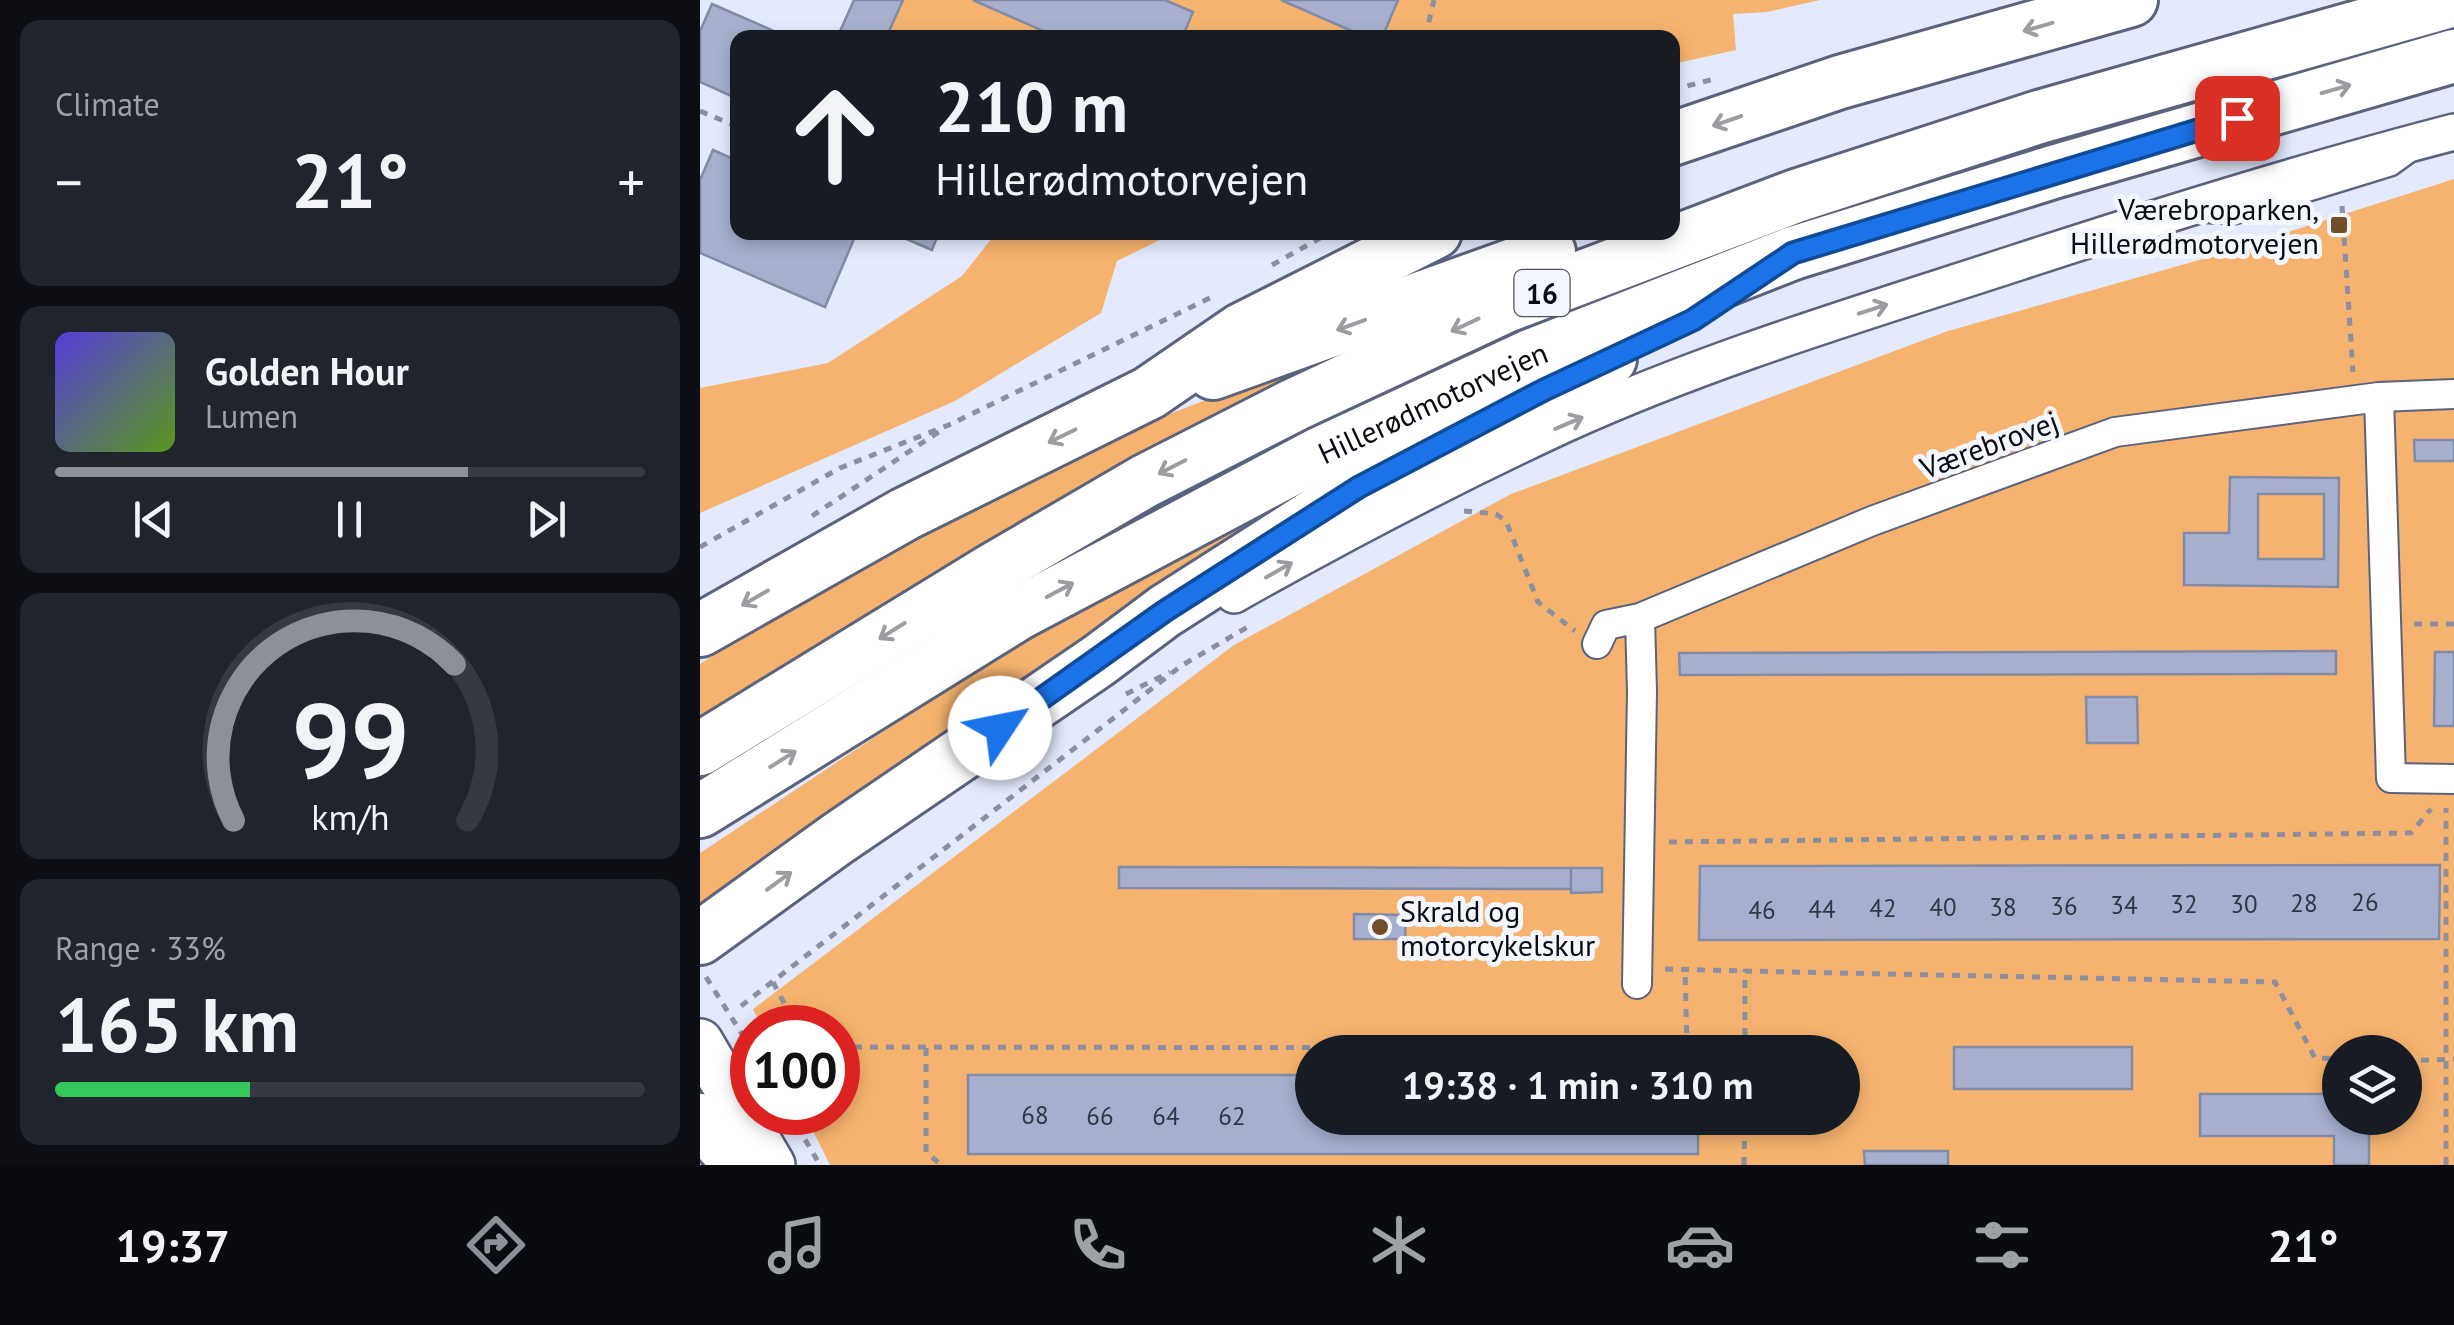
<!DOCTYPE html>
<html lang="en">
<head>
<meta charset="utf-8">
<style>
  body { margin:0; font-family:"PT Sans",sans-serif; background:#20242c; color:#f1f3f6; height:100vh; display:flex; flex-direction:column; font-size:38px; white-space:nowrap }
  * { box-sizing:border-box; margin:0 }
  p { font-size:32px; color:#9ea1a6 }
  .icon { flex:none; width:55px; height:55px; fill:none; stroke:currentColor; stroke-width:2; stroke-linecap:round; stroke-linejoin:round }
  .map { position:relative; flex:1; overflow:hidden }
  .drawer { display:flex; flex-direction:column; gap:20px; padding:20px; background:#0d0f14; width:700px }
  .drawer>* { flex:none }
  .hud { position:absolute; left:30px; top:30px; width:950px; height:210px; border-radius:20px; box-shadow:0 5px 15px #0003; background:#171b24; color:#f1f3f6; overflow:hidden }
  .fabs { position:absolute; left:1622px; top:1035px; display:grid; gap:20px }
  .fabs a { display:grid; place-items:center; width:100px; height:100px; border-radius:50%; background:#171b24; box-shadow:0 5px 15px #0003; font-size:50px }
  .speed { position:absolute; left:30px; top:1005px; display:flex; gap:20px; font-size:50px; font-weight:700; text-align:center }
  .speed>* { display:grid; place-content:center; width:130px; height:130px; border-radius:50%; background:#171b24; box-shadow:0 5px 15px #0003; line-height:1 }
  .speed .limit { border:15px solid #d22; background:#fff; color:#111 }
  .pin { position:absolute; display:grid; place-items:center; width:85px; height:85px; color:#fff; margin:-42px; border-radius:20px; box-shadow:0 5px 15px #0006 }
  .me { position:absolute; width:110px; margin:-55px; rotate:56deg; stroke-linejoin:round; filter:drop-shadow(0 0 8px #0008) }
  .turn { display:flex; align-items:center; gap:35px; height:210px; padding:0 40px; font-size:45px }
  .turn .icon { width:130px; height:130px; stroke-width:2.5 }
  .turn b { display:block; font-size:70px; line-height:85px }
  .big { font-size:75px; font-weight:600; line-height:1.1 }
  .drawer .tile { flex:1; display:flex; flex-direction:column; justify-content:center; gap:15px; min-width:0; padding:0 35px; border-radius:20px; background:#20242c }
  .drawer .dial { align-items:center; gap:0 }
  .dial svg { height:260px; overflow:visible; fill:none; stroke:#363941; stroke-width:7; stroke-linecap:round; text-anchor:middle }
  .dial text { fill:#f1f3f6; stroke:none }
  .song { display:flex; align-items:center; gap:30px }
  .cover { width:120px; height:120px; border-radius:15px; background:linear-gradient(135deg,hsl(250 70% 55%),hsl(90 70% 35%)) }
  .played { height:10px; border-radius:5px; background:linear-gradient(90deg,#8c9099 70%,#363941 70%) }
  .keys { display:flex; justify-content:space-around; direction:ltr }
  .heat { display:flex; justify-content:space-between; align-items:center; font-size:55px; direction:ltr }
  .charge { height:15px; border-radius:8px; background:linear-gradient(90deg,#34c759 33%,#363941 0) }
  .trip { position:absolute; left:595px; top:1035px; width:565px; height:100px; border-radius:50px; background:#171b24; box-shadow:0 5px 15px #0003; font-weight:600; line-height:100px; text-align:center }
  .dock { display:flex; height:160px; justify-content:space-around; align-items:center; background:#090b0e; color:#9ea1a6 }
  .dock .icon { width:70px; height:70px }
  .dock .active { color:#8c9099 }
  .dock b { font-size:45px; color:#f1f3f6 }
  main { display:flex; flex:1; min-height:0 }
  .map>svg:first-child { display:block }
  .green { fill:#f6b36f; fill-rule:evenodd }
  .building { fill:#a6b0ce; stroke:#818aa6; stroke-width:2.5; fill-rule:evenodd }
  .lines { fill:none; stroke-linecap:round; stroke-linejoin:round }
  .service-casing { stroke:#5a627d; stroke-width:19 }
  .minor-casing { stroke:#5a627d; stroke-width:32 }
  .tertiary-casing { stroke:#5a627d; stroke-width:40 }
  .primary-casing { stroke:#5a627d; stroke-width:50 }
  .motorway-casing { stroke:#5a627d; stroke-width:58 }
  .path { stroke:#8b90a0; stroke-width:5; stroke-dasharray:8 8; stroke-linecap:butt }
  .service { stroke:#fff; stroke-width:14 }
  .minor { stroke:#fff; stroke-width:28 }
  .tertiary { stroke:#fff; stroke-width:35 }
  .primary { stroke:#fff; stroke-width:45 }
  .motorway { stroke:#fff; stroke-width:52 }
  .oneway { stroke:#9c9da1 }
  .route-casing { stroke:#114b97; stroke-width:25 }
  .route { stroke:#1a73e8; stroke-width:18 }
  .poi-dot { fill:#734f29; stroke:#f5f7fe; stroke-width:4 }
  .labels { text-anchor:middle; dominant-baseline:central; stroke-width:10; stroke-linejoin:round; paint-order:stroke }
  .number-label { font-size:25px; fill:#303443 }
  .shield { fill:#f5f7fe; stroke:#4f525b; stroke-width:2.5 }
  .shield-label { font-size:28px; font-weight:bold; fill:#080b15 }
  .poi-label { font-size:30px; fill:#080b15; stroke:#f5f7fe; text-anchor:end }
  .street-label { font-size:30px; fill:#080b15; stroke:#f5f7fe }
</style>
</head>
<body>
<main>
<section class="drawer">
<div class="tile"><p>Climate</p>
<div class="heat"><a>−</a><b class="big">21°</b><a>+</a></div>
</div>
<div class="tile">
<div class="song"><i class="cover"></i><div><b>Golden Hour</b><p>Lumen</p></div></div>
<div class="played"></div>
<div class="keys"><svg class="icon" aria-label="previous" viewBox="0 0 24 24"><path d="M18 5L8 12l10 7zM5 5v14"/></svg><svg class="icon" aria-label="pause" viewBox="0 0 24 24"><path d="M8 5v14M16 5v14"/></svg><svg class="icon" aria-label="next" viewBox="0 0 24 24"><path d="M6 5l10 7-10 7zM19 5v14"/></svg></div>
</div>
<div class="tile dial"><svg viewBox="0 0 100 80">
<path d="M14 69A42 42 0 1 1 86 69"/>
<path d="M14 69A42 42 0 0 1 82 21" stroke="#8c9099"/>
<text x="50" y="56" font-size="32" font-weight="700">99</text>
<text x="50" y="72" font-size="11">km/h</text>
</svg></div>
<div class="tile"><p>Range · 33%</p><b class="big">165 km</b><div class="charge"></div></div>
</section>
<div class="map">
<svg width="1754" height="1165" viewBox="0 0 1754 1165">
  <rect width="100%" height="100%" fill="#e3eafd"/>
  <path class="green" d="M203,0h70l86,37 -173,1z
    M465,0h116l87,37h-186z
    M698,0h422l-53,12 -34,2 3,36 -63,14 -1,-26 -290,-1z
    M1754,179v986h-1624l-26,-52 34,-1v-84l-76,-1 -9,-18 481,-364 277,-151 437,-163 262,-74zM612,1052h530v66h-530zM1640,1052h65v66h-65z
    M296,233h178l-57,28 -16,52 -146,88 -255,112v-125l128,-25 134,-87z
    M835,273l-369,180 -466,263v-52l209,-133 245,-111z
    M846,374l-846,536v-57l291,-193 306,-177z"/>
  <path class="building" d="M154,0h49l-17,38h-49z
    M273,0h192l28,12 -11,26h-123z
    M581,0h117l-16,38h-14z
    M12,4l78,34h-52v61l-38,-17v-51z
    M13,150l25,11v71h119l-32,75 -125,-54v-73z
    M198,232h41l-7,18 -35,-15z
    M1714,440h40v21h-39z
    M1530,477l109,1 -1,109 -154,-2v-52h45zM1558,494h66v65h-66z
    M1636,651v23l-656,1 -1,-22z
    M1735,652h19v74h-20z
    M1386,697h51l1,46h-51z
    M1740,865l-1,74 -740,1 1,-74z
    M419,867l452,1v21l-452,-1z
    M871,868h31v24l-31,1z
    M654,914l52,1 -1,24h-51z
    M1254,1047h178v42h-178z
    M268,1075h344v43h386v36h-730z
    M1500,1094h140v24h29v47h-35v-29h-134z
    M1164,1151h84v14h-83z"/>
  <g class="lines">
    <g class="service-casing">
      <path id="service" d="M1508,215l28,1 156,-48 18,-13"/>
    </g>
    <g class="minor-casing">
      <path id="minor" d="M1679,397l12,381 63,1
        M897,644l9,-19 34,-7 232,-97 243,-89 264,-35 75,-3
        M937,984l5,-292 -2,-74"/>
    </g>
    <g class="tertiary-casing">
      <path id="tertiary" d="M534,595c108,-61 217,-118 329,-170 147,-67 303,-113 456,-163 144,-47 288,-92 435,-130"/>
    </g>
    <g class="primary-casing">
      <path id="primary" d="M0,1042l72,123"/>
    </g>
    <g class="motorway-casing">
      <g id="motorway">
        <path d="M972,139l168,-57 291,-82"/>
        <path d="M513,373l336,-121"/>
        <path d="M0,630l205,-116 244,-121 92,-63 194,-98"/>
        <path d="M0,749l294,-180 151,-88 149,-76 212,-99 290,-110 243,-79 415,-117"/>
        <path id="s1" d="M0,811l319,-198 302,-160 209,-97 263,-103 260,-81 401,-116"/>
        <path d="M0,938l137,-99 261,-178 67,-50 194,-124 251,-128"/>
        <path d="M0,1120l27,30 23,15"/>
      </g>
    </g>
    <path class="path" d="M725,38l9,-38
      M972,90l42,-11
      M0,111l38,16
      M1642,206l11,166
      M1483,246l53,-6
      M572,265l59,-33
      M764,511l32,3 10,7 32,81 37,29
      M112,516l128,-85
      M0,547l140,-79 111,-44 263,-128
      M1714,624h40
      M426,694l44,-22
      M969,842l742,-9 20,-24
      M965,969l79,2
      M6,977l46,73
      M73,982l24,46
      M41,1006l440,-340 70,-41
      M138,1047l849,1 -2,-78
      M226,1048v104l15,13
      M1045,1052v-81l530,11 40,76 25,1
      M1705,1061l49,-2
      M89,1112l31,53
      M1044,1165l1,-47
      M1746,1165v-357"/>
    <use href="#service" class="service"/>
    <use href="#minor" class="minor"/>
    <use href="#tertiary" class="tertiary"/>
    <use href="#primary" class="primary"/>
    <use href="#motorway" class="motorway"/>
  </g>
  <defs><path id="oneway-shaft" d="M-6 0H5M1.5-3L5.5 0L1.5 3" fill="none" stroke-width="1.6" stroke-linecap="round" stroke-linejoin="round" transform="scale(2.5)"/></defs>
  <g class="oneway">
    <use href="#oneway-shaft" transform="translate(1338 27) rotate(164)"/>
    <use href="#oneway-shaft" transform="translate(1636 89) rotate(-16)"/>
    <use href="#oneway-shaft" transform="translate(1027 121) rotate(161)"/>
    <use href="#oneway-shaft" transform="translate(1173 309) rotate(-18)"/>
    <use href="#oneway-shaft" transform="translate(651 325) rotate(160)"/>
    <use href="#oneway-shaft" transform="translate(765 325) rotate(155)"/>
    <use href="#oneway-shaft" transform="translate(869 423) rotate(-23)"/>
    <use href="#oneway-shaft" transform="translate(362 436) rotate(154)"/>
    <use href="#oneway-shaft" transform="translate(472 467) rotate(153)"/>
    <use href="#oneway-shaft" transform="translate(579 570) rotate(-30)"/>
    <use href="#oneway-shaft" transform="translate(360 590) rotate(-28)"/>
    <use href="#oneway-shaft" transform="translate(55 598) rotate(150)"/>
    <use href="#oneway-shaft" transform="translate(192 631) rotate(148)"/>
    <use href="#oneway-shaft" transform="translate(83 759) rotate(-32)"/>
    <use href="#oneway-shaft" transform="translate(79 881) rotate(-36)"/>
  </g>
  <g class="lines">
    <g class="route-casing">
      <path id="route" d="M300,728l165,-117 194,-124 185,-97 149,-70 100,-67 444,-135"/>
    </g>
    <use href="#route" class="route"/>
  </g>
  <g class="poi-dot">
    <rect x="1629" y="215" width="20" height="20" rx="5"/>
    <circle cx="680" cy="927" r="10"/>
  </g>
  <g class="labels">
    <g class="number-label">
      <text x="1665" y="902">26</text>
      <text x="1604" y="903">28</text>
      <text x="1484" y="904">32</text>
      <text x="1544" y="904">30</text>
      <text x="1424" y="905">34</text>
      <text x="1364" y="906">36</text>
      <text x="1243" y="907">40</text>
      <text x="1303" y="907">38</text>
      <text x="1183" y="908">42</text>
      <text x="1122" y="909">44</text>
      <text x="1062" y="910">46</text>
      <text x="335" y="1115">68</text>
      <text x="400" y="1116">66</text>
      <text x="466" y="1116">64</text>
      <text x="532" y="1116">62</text>
    </g>
    <rect class="shield" x="814.5" y="270" width="55" height="46" rx="8"/>
    <g class="shield-label">
      <text x="842" y="293">16</text>
    </g>
    <g class="poi-label">
      <text x="1619" y="208">Værebroparken,<tspan x="1619" dy="34">Hillerødmotorvejen</tspan></text>
      <text x="700" y="910" text-anchor="start">Skrald og<tspan x="700" dy="34">motorcykelskur</tspan></text>
    </g>
    <g class="street-label">
      <text stroke="none"><textPath href="#s1" startOffset="840">Hillerødmotorvejen</textPath></text>
      <text transform="translate(1289 444) rotate(-20)">Værebrovej</text>
    </g>
  </g>
</svg>
<div class="fabs">
<a><svg class="icon" aria-label="layers" viewBox="0 0 24 24"><path d="M12 4l9 5-9 5-9-5zM3 14l9 5 9-5"/></svg></a>
</div>
<div class="speed"><div class="limit">100</div></div>
<div class="pin" style="left:1537px;top:118px;background:#d93025"><svg class="icon" aria-label="arrive" viewBox="0 0 24 24"><path d="M6 21V4h12l-3 4 3 4H6"/></svg></div>
<svg class="me" style="left:300px;top:728px" viewBox="-20 -20 40 40"><circle r="19" fill="#fff"/><path d="M0-13L10 11 0 6-10 11z" fill="#1a73e8"/></svg>
<div class="trip">19:38 · 1 min · 310 m</div>
<div class="hud">
<div class="turn"><svg class="icon" aria-label="ahead" viewBox="0 0 24 24"><path d="M12 20V5M6 11l6-6 6 6"/></svg><div><b>210 m</b>Hillerødmotorvejen</div></div>
</div>
</div>
</main>
<nav class="dock">
<b>19:37</b>
<svg class="icon active" aria-label="directions" viewBox="0 0 24 24"><path d="M12 3l9 9-9 9-9-9zM9 14v-3h6M13 9l2 2-2 2"/></svg>
<svg class="icon" aria-label="music" viewBox="0 0 24 24"><path d="M9 18V5l10-2v13"/><circle cx="6" cy="18" r="3"/><circle cx="16" cy="16" r="3"/></svg>
<svg class="icon" aria-label="phone" viewBox="0 0 24 24"><path d="M5 4h4l2 5-3 2q2 4 5 5l2-3 5 2v4C11 20 4 13 5 4z"/></svg>
<svg class="icon" aria-label="climate" viewBox="0 0 24 24"><path d="M12 3v18M4 7l16 10M4 17L20 7"/></svg>
<svg class="icon" aria-label="car" viewBox="0 0 24 24"><path d="M5 17H2v-5l4-1 3-4h7l3 4 3 1v5h-3M9 17h6M6 11h13"/><circle cx="7" cy="17" r="2"/><circle cx="17" cy="17" r="2"/></svg>
<svg class="icon" aria-label="filters" viewBox="0 0 24 24"><path d="M4 7h16M4 17h16"/><circle cx="9" cy="7" r="2"/><circle cx="15" cy="17" r="2"/></svg>
<b>21°</b>
</nav>
</body>
</html>
